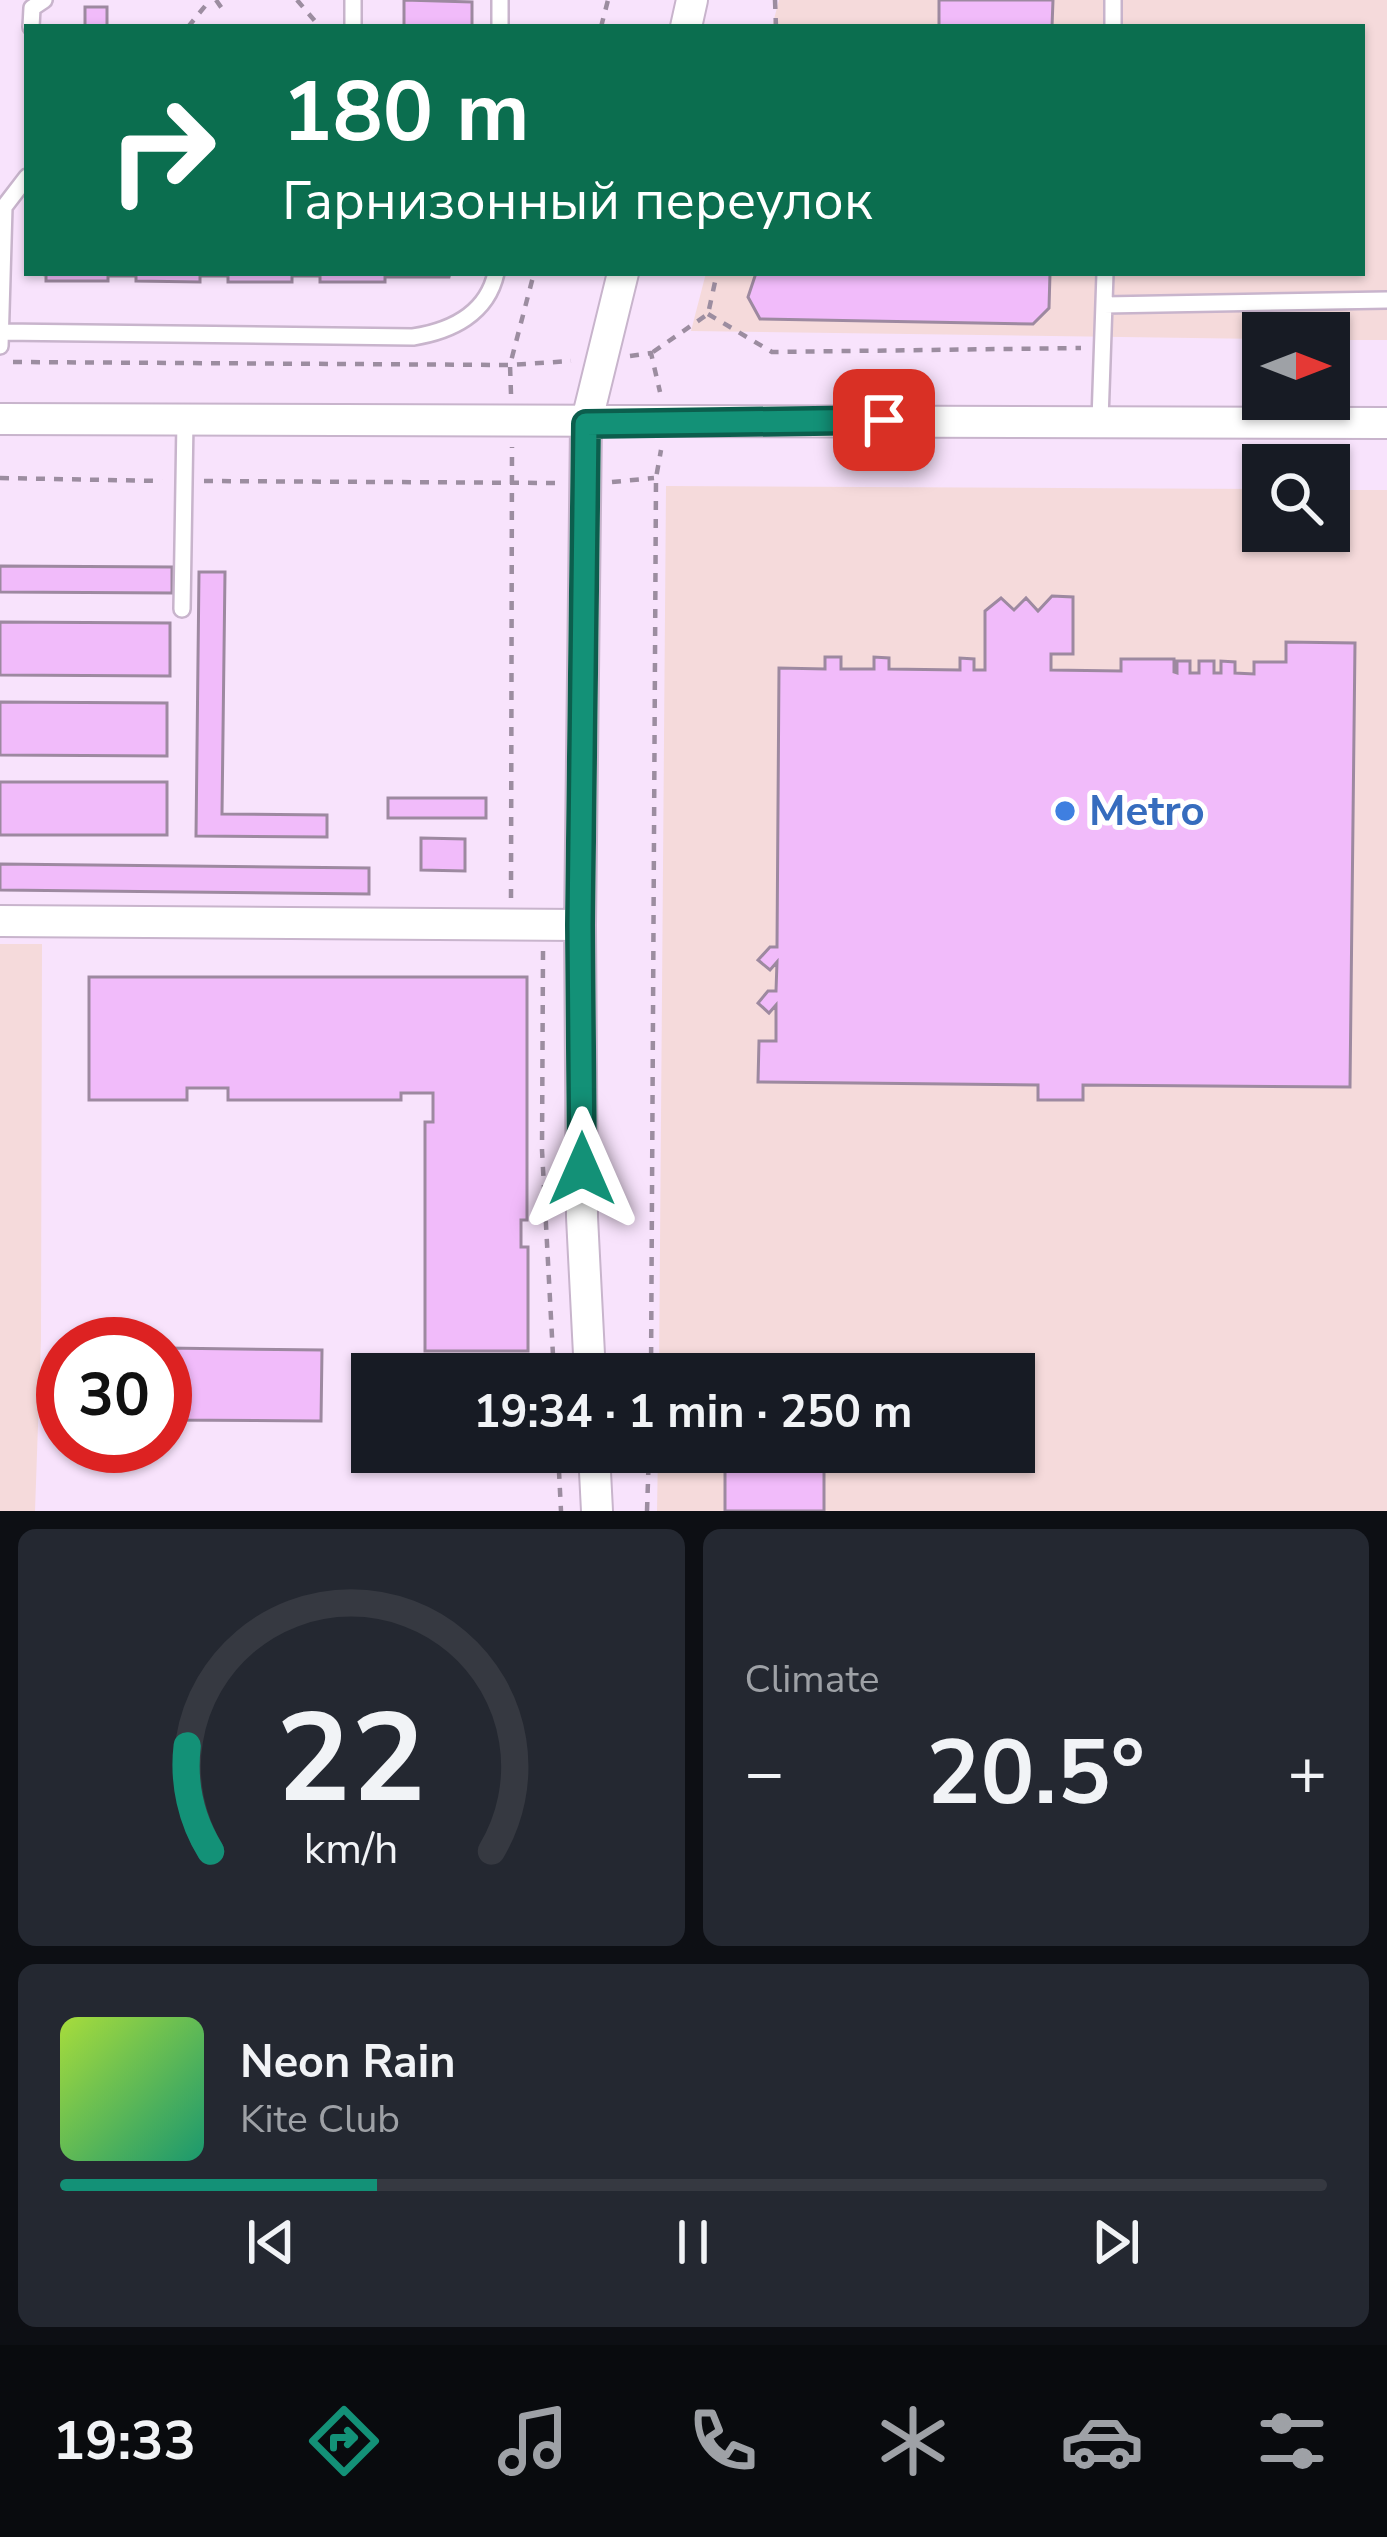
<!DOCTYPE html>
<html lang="en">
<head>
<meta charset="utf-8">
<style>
  body { margin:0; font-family:"Nunito Sans",sans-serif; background:#242831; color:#f1f3f6; height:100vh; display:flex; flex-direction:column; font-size:45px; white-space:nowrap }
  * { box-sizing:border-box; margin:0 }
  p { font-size:39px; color:#9ea1a6 }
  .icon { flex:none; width:66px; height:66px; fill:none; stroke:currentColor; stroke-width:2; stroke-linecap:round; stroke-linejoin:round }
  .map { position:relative; height:1511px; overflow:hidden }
  .drawer { display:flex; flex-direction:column; gap:18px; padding:18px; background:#0d0f14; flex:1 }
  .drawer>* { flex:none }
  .hud { position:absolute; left:24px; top:24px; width:1341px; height:252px; border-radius:0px; box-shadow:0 3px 9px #0004; background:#0b6e4f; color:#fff; overflow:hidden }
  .needle { width:78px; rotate:90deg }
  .buttons { position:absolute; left:1242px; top:312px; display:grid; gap:24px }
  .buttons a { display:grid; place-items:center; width:108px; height:108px; border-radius:0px; background:#171b24; box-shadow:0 3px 9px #0004; font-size:60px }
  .speed { position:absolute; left:36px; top:1317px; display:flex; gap:24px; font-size:60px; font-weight:700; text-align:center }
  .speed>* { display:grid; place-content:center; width:156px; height:156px; border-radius:50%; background:#171b24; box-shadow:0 3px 9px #0004; line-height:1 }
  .speed .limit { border:18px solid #d22; background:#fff; color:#111 }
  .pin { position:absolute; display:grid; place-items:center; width:102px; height:102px; color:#fff; margin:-51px; border-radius:24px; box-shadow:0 6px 18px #0006 }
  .me { position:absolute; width:132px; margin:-66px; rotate:0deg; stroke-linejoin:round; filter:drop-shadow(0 0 9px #0008) }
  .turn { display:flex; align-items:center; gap:42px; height:252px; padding:0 60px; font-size:54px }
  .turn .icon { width:156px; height:156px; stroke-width:2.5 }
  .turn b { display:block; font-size:84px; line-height:102px }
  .big { font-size:90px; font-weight:700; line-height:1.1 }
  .drawer .widget { flex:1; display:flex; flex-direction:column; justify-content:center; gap:18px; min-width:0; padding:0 42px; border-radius:18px; background:#242831 }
  .drawer .dial { align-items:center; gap:0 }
  .dial svg { height:312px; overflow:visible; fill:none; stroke:#363941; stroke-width:7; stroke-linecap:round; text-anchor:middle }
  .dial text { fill:#f1f3f6; stroke:none }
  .song { display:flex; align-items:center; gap:36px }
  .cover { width:144px; height:144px; border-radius:18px; background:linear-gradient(135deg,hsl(80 70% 55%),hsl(160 70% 35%)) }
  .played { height:12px; border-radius:6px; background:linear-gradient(90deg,#139177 25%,#363941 25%) }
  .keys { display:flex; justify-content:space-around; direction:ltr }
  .heat { display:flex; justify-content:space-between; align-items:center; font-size:66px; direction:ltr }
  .drawer .tiles { flex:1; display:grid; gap:18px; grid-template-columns:1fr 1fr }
  .widget:last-child { grid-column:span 2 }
  .trip { position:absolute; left:351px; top:1353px; width:684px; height:120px; border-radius:0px; background:#171b24; box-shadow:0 3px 9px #0004; font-weight:700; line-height:120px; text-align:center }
  .tab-bar { display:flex; height:192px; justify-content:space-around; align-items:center; background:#090b0e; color:#9ea1a6 }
  .tab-bar .icon { width:84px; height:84px }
  .tab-bar .current { color:#139177 }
  .tab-bar b { font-size:54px; color:#f1f3f6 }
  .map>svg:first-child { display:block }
  .commercial { fill:#f5dadb }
  .building { fill:#f1bbfa; stroke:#9d89a0; stroke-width:3 }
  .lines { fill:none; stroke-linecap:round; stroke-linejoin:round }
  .lane-casing { stroke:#c8b4cc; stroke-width:20 }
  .street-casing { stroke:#c8b4cc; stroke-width:34 }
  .path { stroke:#9c8da0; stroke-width:4.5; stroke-dasharray:9 9; stroke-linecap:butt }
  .lane { stroke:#fff; stroke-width:15 }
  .street { stroke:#fff; stroke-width:30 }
  .route-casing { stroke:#0c5e4d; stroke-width:30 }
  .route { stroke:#139177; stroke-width:21 }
  .shop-dot { fill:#3f7fe0; stroke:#fff; stroke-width:4.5 }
  .labels { text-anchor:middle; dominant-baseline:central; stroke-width:10; stroke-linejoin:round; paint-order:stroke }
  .shop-label { font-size:42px; font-weight:bold; fill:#366cbe; stroke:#fff; text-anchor:start }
</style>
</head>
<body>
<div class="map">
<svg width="1387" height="1511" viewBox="0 0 1387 1511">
  <rect width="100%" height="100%" fill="#f8e3fc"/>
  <path class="commercial" d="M779,0h608v340h-58v-7h-66v6l-572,-8 15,-58h656v-246h-590z
    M666,486l597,3v42h66v-41h58v1021h-730l1,-59h356v-78h-355z
    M0,944h42l-1,395 -6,172h-35z"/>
  <path class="building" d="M404,0l68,2v25h-68z
    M939,0h114l-1,27h-113z
    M85,7h22v20h-22z
    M33,273h417l-1,4h-64v5h-65v-6h-28v6h-64v-6h-28v6l-64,-1v-5h-28v5h-62v-6z
    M756,273h294l-1,35 -16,16 -273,-5 -12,-22z
    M0,566l172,1v26l-172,-1z
    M199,572h26l-3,242 105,1v22l-131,-1z
    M1052,596l21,1v57h-22v16l70,1v-12h53v13l3,1v-12h13v12h9v-12h15v12h7v-12l14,1v11l19,1v-12h32v-20l69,1 -5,444 -267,-2v15h-45v-15l-280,-3 1,-41h17v-36l-7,8 -11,-10 10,-12h8l1,-29 -7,8 -12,-10 12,-13h7l2,-279 46,1v-12h16v12h33v-12l15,1v11l71,1v-12l14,1v11h11v-59l16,-13 13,12 12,-12 12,13z
    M0,622l170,1v53l-170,-1z
    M0,702l167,1v53l-167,-1z
    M0,782h167v53h-167z
    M388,798h98v20h-98z
    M421,838l44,1v32l-44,-1z
    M0,864l369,4v26l-369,-4z
    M89,977h438v243h-6v27h7v104h-103v-229h8v-29h-32v7h-173v-12h-41v12h-98z
    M165,1348l157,2 -1,71 -156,-1z
    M725,1452h99v59h-99z"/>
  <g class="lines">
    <g class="lane-casing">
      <path id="lane" d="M353,0v27
        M31,27l1,-19 12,-8
        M500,27v-27
        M1113,27v-27
        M1104,305l283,-5
        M1,332l412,5c38,-6 74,-23 83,-64
        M0,346l4,-139 23,-30
        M1100,420l5,-147
        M182,609l3,-189"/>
    </g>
    <g class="street-casing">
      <path id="street" d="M686,27l6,-27
        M0,419l1387,4
        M0,921l580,4
        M590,1374l-8,-157 -2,-292 6,-501 37,-151
        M594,1452l3,59"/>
    </g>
    <path class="path" d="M216,0l7,10
      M297,0l23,27
      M775,0l1,27
      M188,27l22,-27
      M601,27l7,-27
      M708,314l64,38 309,-4
      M653,352l55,-38 9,-41
      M630,356l21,-3 9,39
      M13,362l497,3 61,-4
      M511,394l-1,-29 24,-92
      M0,478l162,3
      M204,481l354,2
      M612,482l42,-4
      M511,898l1,-451
      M543,951l-1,199 12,224
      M651,1374l5,-896 5,-28
      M558,1452l3,59
      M647,1511l2,-59"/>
    <use href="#lane" class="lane"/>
    <use href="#street" class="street"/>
  </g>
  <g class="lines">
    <g class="route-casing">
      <path id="route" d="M582,1169l-2,-244 6,-501 298,-4"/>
    </g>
    <use href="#route" class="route"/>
  </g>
  <circle class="shop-dot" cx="1065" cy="811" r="12"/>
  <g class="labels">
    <g class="shop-label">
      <text x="1089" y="811">Metro</text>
    </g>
  </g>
</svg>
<div class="buttons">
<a><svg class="needle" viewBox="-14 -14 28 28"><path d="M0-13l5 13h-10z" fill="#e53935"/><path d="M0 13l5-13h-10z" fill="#9ea1a6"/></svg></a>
<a><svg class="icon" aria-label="search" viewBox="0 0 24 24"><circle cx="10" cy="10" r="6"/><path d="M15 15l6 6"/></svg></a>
</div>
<div class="speed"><div class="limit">30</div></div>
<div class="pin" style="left:884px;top:420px;background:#d93025"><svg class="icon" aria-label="arrive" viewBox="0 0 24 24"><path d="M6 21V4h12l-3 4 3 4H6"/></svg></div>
<svg class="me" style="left:582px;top:1169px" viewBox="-20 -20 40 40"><path d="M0-17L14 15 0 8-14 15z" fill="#139177" stroke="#fff" stroke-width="4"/></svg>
<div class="trip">19:34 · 1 min · 250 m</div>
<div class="hud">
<div class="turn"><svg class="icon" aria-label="right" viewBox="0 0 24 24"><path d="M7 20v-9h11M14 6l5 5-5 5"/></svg><div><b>180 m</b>Гарнизонный переулок</div></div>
</div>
</div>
<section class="drawer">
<div class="tiles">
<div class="widget dial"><svg viewBox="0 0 100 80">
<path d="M14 69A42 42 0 1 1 86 69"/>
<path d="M14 69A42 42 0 0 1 8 42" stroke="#139177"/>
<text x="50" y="56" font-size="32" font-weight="700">22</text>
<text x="50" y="72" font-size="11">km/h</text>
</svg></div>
<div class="widget"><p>Climate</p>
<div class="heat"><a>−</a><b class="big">20.5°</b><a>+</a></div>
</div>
<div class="widget">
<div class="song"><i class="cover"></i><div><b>Neon Rain</b><p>Kite Club</p></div></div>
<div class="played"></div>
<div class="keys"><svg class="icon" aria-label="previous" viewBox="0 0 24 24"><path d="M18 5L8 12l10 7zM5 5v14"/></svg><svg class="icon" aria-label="pause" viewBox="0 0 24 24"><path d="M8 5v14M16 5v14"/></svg><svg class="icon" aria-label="next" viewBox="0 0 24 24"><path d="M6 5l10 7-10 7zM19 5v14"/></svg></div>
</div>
</div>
</section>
<nav class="tab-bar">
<b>19:33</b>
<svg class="icon current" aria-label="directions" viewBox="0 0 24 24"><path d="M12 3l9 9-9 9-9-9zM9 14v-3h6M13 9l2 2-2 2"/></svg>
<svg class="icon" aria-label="music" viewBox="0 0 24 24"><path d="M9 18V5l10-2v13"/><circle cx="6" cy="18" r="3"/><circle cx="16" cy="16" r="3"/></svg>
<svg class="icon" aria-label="phone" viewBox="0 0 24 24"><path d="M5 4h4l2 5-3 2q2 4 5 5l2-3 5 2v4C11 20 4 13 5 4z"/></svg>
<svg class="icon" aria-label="climate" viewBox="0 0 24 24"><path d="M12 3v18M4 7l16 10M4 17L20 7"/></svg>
<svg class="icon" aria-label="car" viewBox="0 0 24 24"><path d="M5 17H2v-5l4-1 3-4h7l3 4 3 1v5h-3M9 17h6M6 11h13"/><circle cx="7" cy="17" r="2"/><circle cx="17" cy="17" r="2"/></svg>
<svg class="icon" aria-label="filters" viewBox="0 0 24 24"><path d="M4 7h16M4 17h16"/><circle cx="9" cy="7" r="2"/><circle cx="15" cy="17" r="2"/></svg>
</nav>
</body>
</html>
